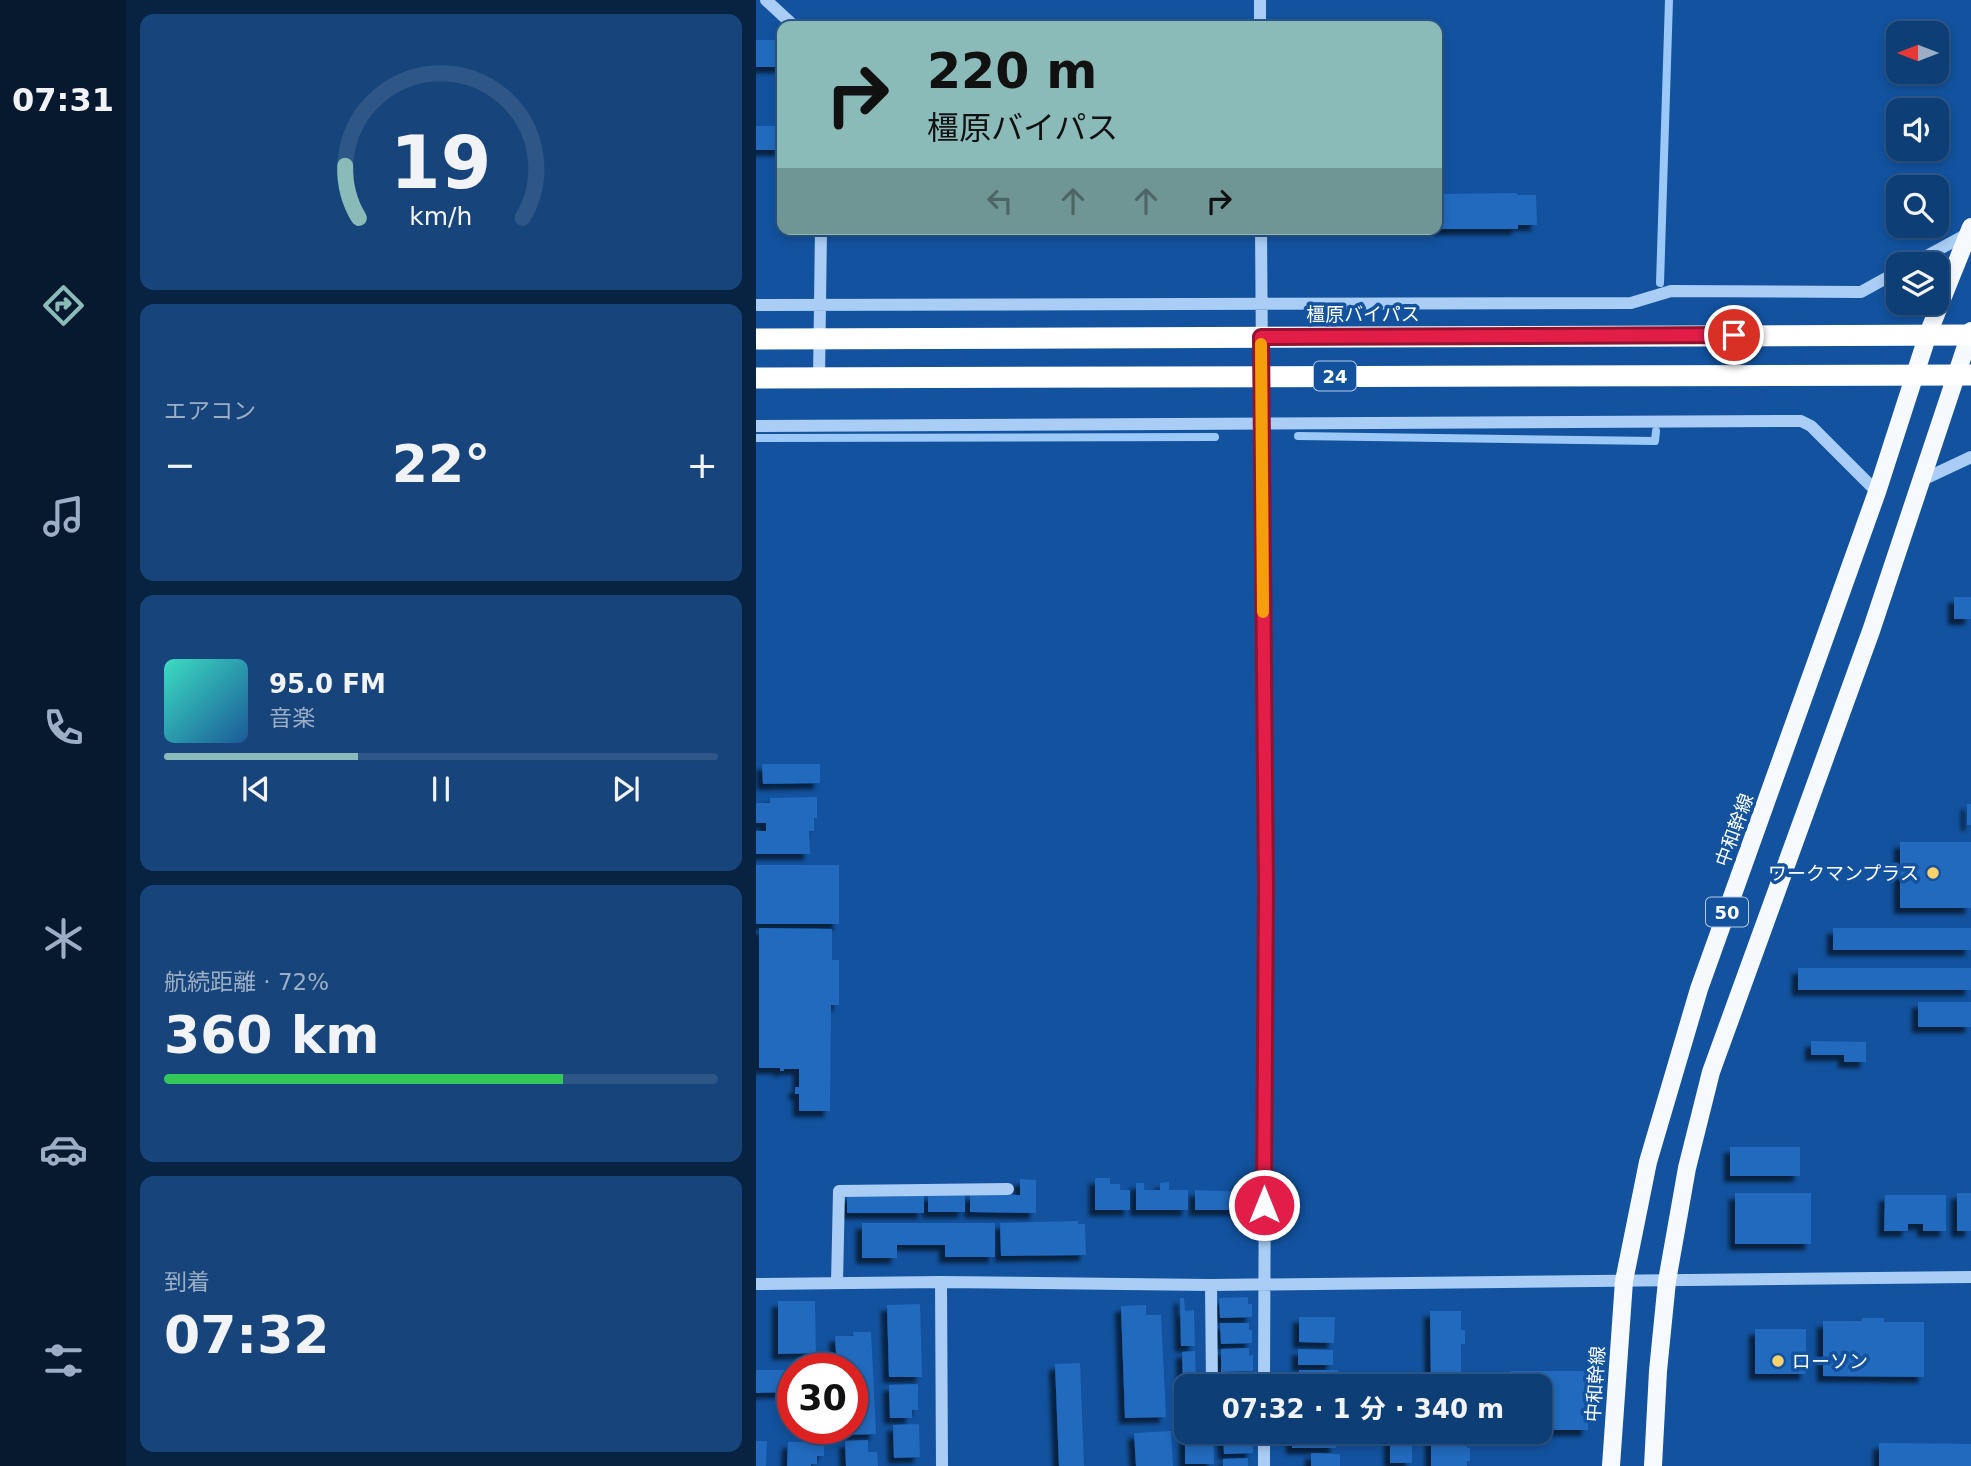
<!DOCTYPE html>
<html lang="ja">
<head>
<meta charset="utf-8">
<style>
  body { margin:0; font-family:"DejaVu Sans","Noto Sans JP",sans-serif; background:#17457b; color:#f1f3f6; height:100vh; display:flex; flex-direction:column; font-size:26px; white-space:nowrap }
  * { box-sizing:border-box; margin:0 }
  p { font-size:23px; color:#9baec5 }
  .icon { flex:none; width:38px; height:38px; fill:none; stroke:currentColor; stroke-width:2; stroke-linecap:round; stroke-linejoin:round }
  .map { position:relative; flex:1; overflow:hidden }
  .panel { display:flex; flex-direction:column; gap:14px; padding:14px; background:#082241; width:630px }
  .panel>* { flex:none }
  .hud { position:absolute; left:21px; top:21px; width:665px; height:214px; border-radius:14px; box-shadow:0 4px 10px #0003,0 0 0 2px #2e5788; background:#8bbbb9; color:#111; overflow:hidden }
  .needle { width:46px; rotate:270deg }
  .tools { position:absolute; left:1130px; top:21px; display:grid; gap:14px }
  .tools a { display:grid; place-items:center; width:63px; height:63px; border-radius:14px; background:#0e3e76; box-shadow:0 4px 10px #0003,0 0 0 2px #2e5788; font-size:35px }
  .speed { position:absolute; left:21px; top:1353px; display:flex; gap:14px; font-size:35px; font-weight:700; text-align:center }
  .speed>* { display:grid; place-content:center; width:91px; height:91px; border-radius:50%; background:#0e3e76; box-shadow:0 4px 10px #0003,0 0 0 2px #2e5788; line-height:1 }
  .speed .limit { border:10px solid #d22; background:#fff; color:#111 }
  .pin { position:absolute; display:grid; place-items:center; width:60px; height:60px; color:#fff; margin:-30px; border:4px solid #fff; border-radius:50%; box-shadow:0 2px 7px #0007 }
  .me { position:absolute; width:77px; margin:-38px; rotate:0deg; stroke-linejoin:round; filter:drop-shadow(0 0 5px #0008) }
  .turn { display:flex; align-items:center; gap:24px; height:147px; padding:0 35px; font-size:32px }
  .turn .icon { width:91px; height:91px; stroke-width:2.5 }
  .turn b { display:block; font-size:49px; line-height:60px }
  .lanes { display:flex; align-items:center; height:66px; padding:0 35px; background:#0003; justify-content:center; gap:35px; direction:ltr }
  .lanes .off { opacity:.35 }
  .big { font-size:52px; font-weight:700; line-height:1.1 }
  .panel .card { flex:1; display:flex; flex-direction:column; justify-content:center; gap:10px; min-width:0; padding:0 24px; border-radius:14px; background:#17457b }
  .panel .dial { align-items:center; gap:0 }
  .dial svg { height:182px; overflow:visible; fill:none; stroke:#2e5788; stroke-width:7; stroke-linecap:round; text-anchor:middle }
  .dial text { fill:#f1f3f6; stroke:none }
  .song { display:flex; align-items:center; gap:21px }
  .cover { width:84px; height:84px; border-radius:10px; background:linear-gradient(135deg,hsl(170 70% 55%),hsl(210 70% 35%)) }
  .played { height:7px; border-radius:4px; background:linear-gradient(90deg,#8bbbb9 35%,#2e5788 35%) }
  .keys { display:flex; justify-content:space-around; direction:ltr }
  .heat { display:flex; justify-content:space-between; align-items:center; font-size:38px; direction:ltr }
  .charge { height:10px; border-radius:5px; background:linear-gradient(90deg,#34c759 72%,#2e5788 0) }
  .trip { position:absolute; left:418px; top:1374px; width:378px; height:70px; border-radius:14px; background:#0e3e76; box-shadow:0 4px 10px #0003,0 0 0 2px #2e5788; font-weight:700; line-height:70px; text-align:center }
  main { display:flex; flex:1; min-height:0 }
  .tabs { display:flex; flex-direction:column; width:126px; justify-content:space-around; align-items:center; background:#06192f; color:#9baec5 }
  .tabs .icon { width:49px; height:49px }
  .tabs .on { color:#8bbbb9 }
  .tabs b { font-size:32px; color:#f1f3f6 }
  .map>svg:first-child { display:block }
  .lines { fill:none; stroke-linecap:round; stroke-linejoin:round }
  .stream { stroke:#9bc8f7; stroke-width:8 }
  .building { fill:#216abd; filter:url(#shadow) }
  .minor { stroke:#a9cdf4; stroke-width:12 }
  .major { stroke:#f6faff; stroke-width:18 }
  .highway { stroke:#fff; stroke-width:21 }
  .route-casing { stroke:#92132f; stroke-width:18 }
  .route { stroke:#e11d48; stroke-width:12 }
  .slow { stroke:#f59e0b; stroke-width:12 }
  .poi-dot { fill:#ffd16c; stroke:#12529e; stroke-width:2.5 }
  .labels { text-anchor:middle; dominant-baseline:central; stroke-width:7; stroke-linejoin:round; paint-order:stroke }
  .shield { fill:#12529e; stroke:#b8cbe2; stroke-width:2 }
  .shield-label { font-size:18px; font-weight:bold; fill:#fff }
  .street-label { font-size:19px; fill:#fff; stroke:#12529e }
  .poi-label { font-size:19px; fill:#fff; stroke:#12529e; text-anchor:end }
</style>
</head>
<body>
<main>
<nav class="tabs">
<b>07:31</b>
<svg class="icon on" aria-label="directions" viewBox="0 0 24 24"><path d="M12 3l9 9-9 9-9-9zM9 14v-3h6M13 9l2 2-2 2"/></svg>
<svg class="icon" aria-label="music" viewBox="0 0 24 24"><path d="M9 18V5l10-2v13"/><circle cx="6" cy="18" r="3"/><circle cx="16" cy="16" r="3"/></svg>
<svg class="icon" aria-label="phone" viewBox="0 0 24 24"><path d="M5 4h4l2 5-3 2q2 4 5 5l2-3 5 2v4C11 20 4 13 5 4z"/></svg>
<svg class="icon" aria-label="climate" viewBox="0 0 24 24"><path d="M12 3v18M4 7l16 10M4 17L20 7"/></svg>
<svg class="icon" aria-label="car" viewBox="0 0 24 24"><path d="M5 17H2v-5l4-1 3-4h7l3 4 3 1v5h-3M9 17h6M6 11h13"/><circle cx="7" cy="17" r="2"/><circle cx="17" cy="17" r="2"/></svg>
<svg class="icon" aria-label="filters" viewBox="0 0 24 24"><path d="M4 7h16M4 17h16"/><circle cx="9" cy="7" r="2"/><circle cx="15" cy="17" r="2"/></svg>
</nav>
<section class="panel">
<div class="card dial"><svg viewBox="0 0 100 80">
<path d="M14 69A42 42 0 1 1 86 69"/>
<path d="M14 69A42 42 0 0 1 8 46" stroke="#8bbbb9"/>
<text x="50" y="56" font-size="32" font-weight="700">19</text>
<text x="50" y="72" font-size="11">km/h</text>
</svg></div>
<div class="card"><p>エアコン</p>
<div class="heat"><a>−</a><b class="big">22°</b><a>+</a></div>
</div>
<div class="card">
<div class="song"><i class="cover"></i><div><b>95.0 FM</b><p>音楽</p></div></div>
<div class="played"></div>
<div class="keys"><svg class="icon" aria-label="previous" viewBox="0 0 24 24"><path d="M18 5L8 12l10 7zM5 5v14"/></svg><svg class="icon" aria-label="pause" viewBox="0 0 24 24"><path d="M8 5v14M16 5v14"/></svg><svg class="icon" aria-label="next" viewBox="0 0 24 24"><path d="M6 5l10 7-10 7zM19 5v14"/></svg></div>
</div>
<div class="card"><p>航続距離 · 72%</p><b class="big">360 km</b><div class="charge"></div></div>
<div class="card"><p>到着</p><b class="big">07:32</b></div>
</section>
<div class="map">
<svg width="1215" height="1466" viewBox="0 0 1215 1466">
  <defs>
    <filter id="shadow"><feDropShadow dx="-6" dy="6" stdDeviation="2" flood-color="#0009"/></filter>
  </defs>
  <rect width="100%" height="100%" fill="#12529e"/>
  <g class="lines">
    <path class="stream" d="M904,283l9,-283
      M542,436l357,5 1,-10
      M0,438l459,-1"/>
  </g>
  <path class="building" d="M0,40h26v27h-26z
    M0,126h26v24h-26z
    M761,193v2h19l1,30h-19v4h-79v-35z
    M1198,597h17v22h-17z
    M6,764h58v19l-57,1z
    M61,797v21h-3v13h-5l1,23h-54v-23h10v-8h-10v-20h14v-5z
    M1211,804h4v21h-4z
    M1144,842h71v66h-71z
    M0,865h83v59h-83z
    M3,928l73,1v31h7v45h-8l-1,106h-31v-17h-4v-7h4v-18h-15v2h-4v-3h-21z
    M1077,928h138v22h-138z
    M1042,968h173v22h-173z
    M1162,1002h53v25h-53z
    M1055,1041l55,1v20h-22v-7h-33z
    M974,1147h70v29h-70z
    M339,1178h15v6h10v6h10v20h-35z
    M264,1179l16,1v33l-66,-1v-18l50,1z
    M413,1182v8h19v20h-52v-27h8v7h16v-7z
    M439,1190l50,2v18h-50z
    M979,1193h76v51h-76z
    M1201,1193h14v38h-14z
    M172,1194h37v18h-37z
    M91,1195h77v18h-77z
    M1129,1195h61v36h-23v-7h-15v7h-24z
    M322,1221v3h7l1,31 -85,1 -1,-33z
    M106,1223h133v34h-50v-12h-48v13h-35z
    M492,1297v7h4v13l-32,1 -1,-20z
    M424,1298h4l1,13 9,-1 1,36h-14z
    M22,1301h37l1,52 -38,1z
    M164,1304l2,73h-33l-2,-72z
    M390,1305v10h15l5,102 -41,1 -4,-112z
    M674,1311h31v19h4v14h-4v36h4v6h-34z
    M543,1317h36l-1,26 -35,-1z
    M1106,1318h22v4h40v55l-101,-1v-55h39z
    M464,1323h29v7h3v13l-31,1z
    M999,1329h51v45h-51z
    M97,1332h18l5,102 -37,1v-7h13v-60h-15l-2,-32h19z
    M493,1348v8l4,-1v16l-32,1v-23z
    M542,1349l35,1v15h-35z
    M439,1351l1,34h-13l-1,-33z
    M324,1363l4,103h-25l-4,-102z
    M0,1370h37v22l-37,1z
    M543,1370h39v16h-27v-3h-12z
    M755,1371h77v59h-48v-44h-29z
    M495,1375v11h-29l-1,-10z
    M634,1380h23v6h-23z
    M162,1384v26h-6v8h-22l-1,-33z
    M427,1394h3v37h-3z
    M163,1424l1,33 -26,1 -1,-33z
    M415,1431l2,35h-37l-2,-33z
    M467,1432l29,1 1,20 -29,1z
    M536,1432h44v16h-44z
    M634,1432h22v31h-22z
    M675,1432h36v16h3v13h-3v5h-36z
    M457,1435l1,29h-29v-28z
    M112,1440v12h9l1,14h-32l-1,-25z
    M0,1441h11l-1,25h-10z
    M32,1442h36v14h-7v8h-6v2h-24z
    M1123,1443l92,1v22h-92z
    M555,1453l29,1v12h-29z
    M492,1458v8h-25v-7z"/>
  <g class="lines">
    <path class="minor" d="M10,0l28,26
      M504,0v26
      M505,229l5,659 -2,498
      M1156,264l57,-31
      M0,305l875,-2 40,-12 190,1 38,-21
      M63,378l2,-149
      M0,426l1045,-5 10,5 66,66
      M1164,481l51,-24
      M185,1282l1,184
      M81,1283l2,-92 169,-2
      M0,1284l185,-2 270,3 760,-8
      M455,1285l1,101
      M456,1432v1
      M508,1432v34"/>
    <path class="major" d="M855,1466l13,-185 24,-119 51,-173 178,-497 51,-158 43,-107
      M897,1466l5,-95 9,-90 20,-113 24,-96 160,-441 100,-300"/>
    <path class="highway" d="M0,339l1215,-4
      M0,378l1215,-3"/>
  </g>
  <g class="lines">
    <g class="route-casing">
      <path id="route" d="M508,1205l2,-317 -5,-551 473,-2"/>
    </g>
    <use href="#route" class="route"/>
    <path class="slow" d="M505,344l2,268"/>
  </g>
  <g class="poi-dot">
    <circle cx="1177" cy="873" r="7"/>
    <circle cx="1022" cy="1361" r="7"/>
  </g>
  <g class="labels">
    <g class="shield">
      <rect x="558" y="361.5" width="42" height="29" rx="5"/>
      <rect x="950" y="897.5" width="42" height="29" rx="5"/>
    </g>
    <g class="shield-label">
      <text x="579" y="376">24</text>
      <text x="971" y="912">50</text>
    </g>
    <g class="street-label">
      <text x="607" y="314">橿原バイパス</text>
      <text transform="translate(978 830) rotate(-70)">中和幹線</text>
      <text transform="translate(839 1384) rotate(-86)">中和幹線</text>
    </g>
    <g class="poi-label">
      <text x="1163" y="873">ワークマンプラス</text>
      <text x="1036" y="1361" text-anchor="start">ローソン</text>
    </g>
  </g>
</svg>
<div class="tools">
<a><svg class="needle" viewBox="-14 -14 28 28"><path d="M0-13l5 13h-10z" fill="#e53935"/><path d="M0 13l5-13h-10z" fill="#9baec5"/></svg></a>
<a><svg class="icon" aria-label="sound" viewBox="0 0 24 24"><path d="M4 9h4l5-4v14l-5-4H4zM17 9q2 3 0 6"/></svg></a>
<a><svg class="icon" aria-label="search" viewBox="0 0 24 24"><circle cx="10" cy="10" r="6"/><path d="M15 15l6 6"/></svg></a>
<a><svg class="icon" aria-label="layers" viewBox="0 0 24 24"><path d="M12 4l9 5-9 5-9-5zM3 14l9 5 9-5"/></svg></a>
</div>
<div class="speed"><div class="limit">30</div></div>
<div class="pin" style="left:978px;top:335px;background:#d93025"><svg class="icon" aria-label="arrive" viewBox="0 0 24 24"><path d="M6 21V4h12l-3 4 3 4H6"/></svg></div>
<svg class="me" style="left:508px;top:1205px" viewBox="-20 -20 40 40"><circle r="17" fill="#e11d48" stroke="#fff" stroke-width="3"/><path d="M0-11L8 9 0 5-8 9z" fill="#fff"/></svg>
<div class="trip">07:32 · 1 分 · 340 m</div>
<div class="hud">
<div class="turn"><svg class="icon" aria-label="right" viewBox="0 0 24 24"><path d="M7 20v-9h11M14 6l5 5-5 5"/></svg><div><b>220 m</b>橿原バイパス</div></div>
<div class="lanes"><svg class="icon off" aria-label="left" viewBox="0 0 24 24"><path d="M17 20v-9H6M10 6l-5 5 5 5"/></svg><svg class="icon off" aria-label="ahead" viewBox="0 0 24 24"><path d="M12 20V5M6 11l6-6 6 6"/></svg><svg class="icon off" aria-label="ahead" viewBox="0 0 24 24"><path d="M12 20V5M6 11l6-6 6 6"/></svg><svg class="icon" aria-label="right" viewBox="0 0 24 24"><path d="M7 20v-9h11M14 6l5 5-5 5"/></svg></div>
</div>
</div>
</main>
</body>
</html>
